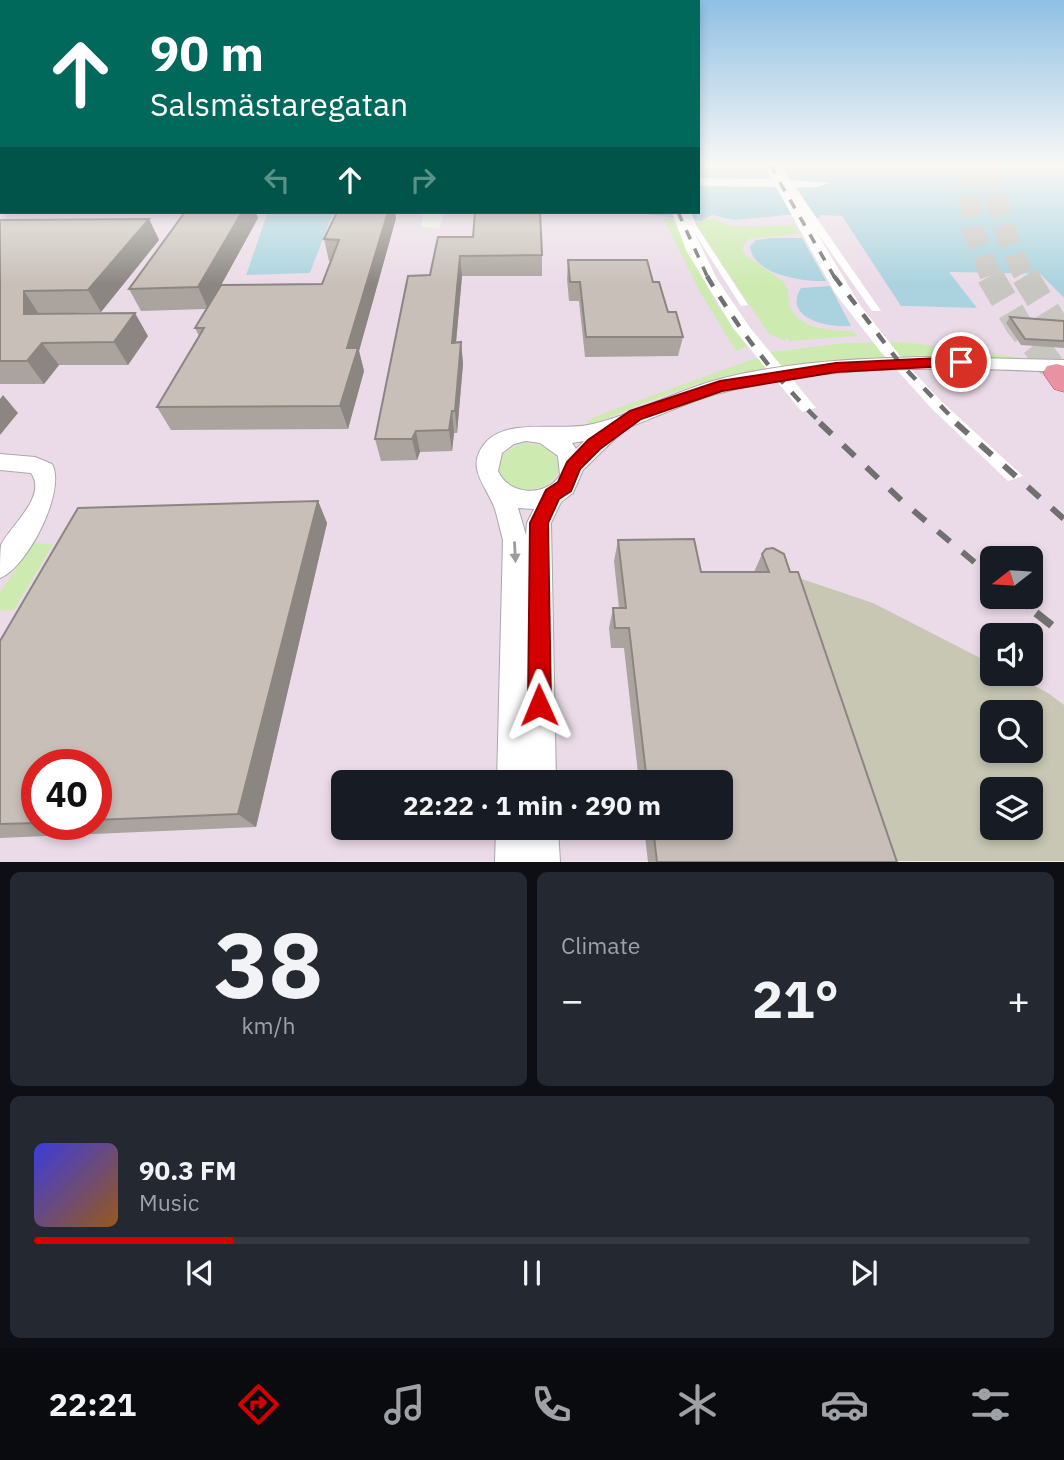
<!DOCTYPE html>
<html lang="en">
<head>
<meta charset="utf-8">
<style>
  body { margin:0; font-family:"IBM Plex Sans",sans-serif; background:#242831; color:#f1f3f6; height:100vh; display:flex; flex-direction:column; font-size:26px; white-space:nowrap }
  * { box-sizing:border-box; margin:0 }
  p { font-size:23px; color:#9ea1a6 }
  .icon { flex:none; width:38px; height:38px; fill:none; stroke:currentColor; stroke-width:2; stroke-linecap:round; stroke-linejoin:round }
  .map { position:relative; height:862px; overflow:hidden }
  .drawer { display:flex; flex-direction:column; gap:10px; padding:10px; background:#0d0f14; flex:1 }
  .drawer>* { flex:none }
  .banner { position:absolute; left:0px; top:0px; width:700px; height:214px; box-shadow:0 4px 10px #0003; background:#00695c; color:#fff; overflow:hidden }
  .needle { width:46px; rotate:253deg }
  .tools { position:absolute; left:980px; top:546px; display:grid; gap:14px }
  .tools a { display:grid; place-items:center; width:63px; height:63px; border-radius:10px; background:#171b24; box-shadow:0 4px 10px #0003; font-size:35px }
  .speed { position:absolute; left:21px; top:749px; display:flex; gap:14px; font-size:35px; font-weight:700; text-align:center }
  .speed>* { display:grid; place-content:center; width:91px; height:91px; border-radius:50%; background:#171b24; box-shadow:0 4px 10px #0003; line-height:1 }
  .speed .limit { border:10px solid #d22; background:#fff; color:#111 }
  .pin { position:absolute; display:grid; place-items:center; width:60px; height:60px; color:#fff; margin:-30px; border:4px solid #fff; border-radius:50%; box-shadow:0 2px 7px #0007 }
  .me { position:absolute; width:77px; margin:-38px; rotate:359deg; stroke-linejoin:round; filter:drop-shadow(0 0 5px #0008) }
  .turn { display:flex; align-items:center; gap:24px; height:147px; padding:0 35px; font-size:32px }
  .turn .icon { width:91px; height:91px; stroke-width:2.5 }
  .turn b { display:block; font-size:49px; line-height:60px }
  .lanes { display:flex; align-items:center; height:66px; padding:0 35px; background:#0003; justify-content:center; gap:35px; direction:ltr }
  .lanes .off { opacity:.35 }
  .big { font-size:52px; font-weight:700; line-height:1.1 }
  .drawer .widget { flex:1; display:flex; flex-direction:column; justify-content:center; gap:10px; min-width:0; padding:0 24px; border-radius:10px; background:#242831 }
  .drawer .dial { align-items:center; gap:0 }
  .dial b { font-size:91px; line-height:1 }
  .song { display:flex; align-items:center; gap:21px }
  .cover { width:84px; height:84px; border-radius:10px; background:linear-gradient(135deg,hsl(240 70% 55%),hsl(30 70% 35%)) }
  .played { height:7px; border-radius:4px; background:linear-gradient(90deg,#d40000 20%,#363941 20%) }
  .keys { display:flex; justify-content:space-around; direction:ltr }
  .heat { display:flex; justify-content:space-between; align-items:center; font-size:38px; direction:ltr }
  .drawer .tiles { flex:1; display:grid; gap:10px; grid-template-columns:1fr 1fr }
  .widget:last-child { grid-column:span 2 }
  .trip { position:absolute; left:331px; top:770px; width:402px; height:70px; border-radius:10px; background:#171b24; box-shadow:0 4px 10px #0003; font-weight:700; line-height:70px; text-align:center }
  .tab-bar { display:flex; height:112px; justify-content:space-around; align-items:center; background:#090b0e; color:#9ea1a6 }
  .tab-bar .icon { width:49px; height:49px }
  .tab-bar .selected { color:#d40000 }
  .tab-bar b { font-size:32px; color:#f1f3f6 }
  .map>svg:first-child { display:block }
  .industrial { fill:#ebdbe8; fill-rule:evenodd }
  .construction { fill:#c7c7b4; fill-rule:evenodd }
  .grass { fill:#cdebb0 }
  .water { fill:#aad3df }
  .pier { fill:#fff }
  .lines { fill:none; stroke-linecap:round; stroke-linejoin:round }
  .highway-tunnel-far1 { stroke:#c8c6c1; stroke-width:21; stroke-dasharray:21 10; stroke-linecap:butt }
  .highway-tunnel { stroke:#c8c6c1; stroke-width:27; stroke-dasharray:27 14; stroke-linecap:butt }
  .minor-casing { stroke:#a9a9a9; stroke-width:2 }
  .highway-casing { stroke:#dc2a67; stroke-width:1 }
  .minor { fill:#fff; fill-rule:evenodd }
  .highway { fill:#e892a2; fill-rule:evenodd }
  .rail-far3 { stroke:#707070; stroke-width:3.5; stroke-dasharray:10 10; stroke-linecap:butt }
  .rail-far2 { stroke:#707070; stroke-width:4.5; stroke-dasharray:12 12; stroke-linecap:butt }
  .rail-far1 { stroke:#707070; stroke-width:6; stroke-dasharray:16 16; stroke-linecap:butt }
  .rail { stroke:#707070; stroke-width:8; stroke-dasharray:20 20; stroke-linecap:butt }
  .wall { fill:#aba49e; fill-rule:evenodd }
  .shaded-wall { fill:#8b8681 }
  .building { fill:#c7bfb8; stroke:#8b8681; stroke-width:2 }
  .oneway { fill:#9c9c9c }
  .route { fill:#d40000; stroke:#8a0000; stroke-width:2 }
</style>
</head>
<body>
<div class="map">
<svg width="1064" height="862" viewBox="0 0 1064 862">
  <rect width="100%" height="100%" fill="#f2efe9"/>
  <path class="industrial" d="M338,212h85l-2,15 18,1 6,-16 190,1 66,8 11,-6 22,5 43,-4 42,2 -1,-3 24,1 60,90 74,2 -28,-36 92,2 24,24v563l-1064,1v-649l267,1 -21,60 64,-1 22,-59zM992,558h39v39h-39zM992,635h39v39h-39zM992,712h39v39h-39zM37,765h59v59h-59zM343,782h378v46h-378zM992,789h39v39h-39z"/>
  <path class="construction" d="M787,574l86,29 119,61v10h20l36,19 16,12v156h-183zM992,712h39v39h-39zM992,789h39v39h-39z"/>
  <path class="grass" d="M663,218l10,2 44,85 30,41 -11,5 -36,-59z
    M714,218l11,7 12,2 57,-2 5,9 -51,5 -6,9 2,6 40,28c6,9 3,18 7,27 11,21 42,22 62,22l4,5 -67,5 -4,-4 -1,4 -17,-8 -73,-110z
    M904,342l119,16c-89,1 -179,-4 -267,12 -59,10 -114,34 -168,56l-1,-5 12,-6 173,-63 73,-9z
    M521,443l20,2 15,11 3,14c-13,31 -68,25 -59,-14z
    M34,543l19,1 -39,66 -14,1v-19z"/>
  <path class="water" d="M0,165l2,47h336l-6,3 -22,58 -64,2 21,-61 -267,-1z
    M698,165h366v133l-24,-24 -91,-2 28,36 -76,-2 -59,-90 -23,-1 1,3 -32,-3 -54,5 -22,-5 -11,6 -66,-8 -101,-1h164z
    M772,238h30l24,43c-22,1 -74,-6 -76,-35l6,-6z
    M830,286l21,40c-21,2 -69,-7 -50,-38z"/>
  <path class="pier" d="M705,165h130l-53,1 8,14 39,3 -12,4 -21,1 85,123h-9l-56,-80 44,74 48,61 35,37 80,73 -15,5 -77,-73 -51,-57 -45,-58 -59,-106 -78,-1v-8l74,1 -7,-13z
    M672,212h19l5,13 52,80 -7,1 -47,-74 23,47 34,50 65,79 -14,4 -69,-84 -47,-78z"/>
  <g class="lines">
    <path class="highway-tunnel-far1" d="M966,165l7,64 18,49
      M989,165c9,39 16,79 37,113"/>
    <path class="highway-tunnel" d="M990,276l28,48 39,49
      M1025,276l39,63"/>
    <g class="minor-casing">
      <path id="minor" d="M935,357l129,3v12c-114,-5 -232,-9 -344,21 -32,8 -62,24 -94,35l-43,42 -10,23 -12,9 -10,21 5,259h-59l6,-242c-3,-10 -5,-21 -8,-31 -9,-24 -31,-42 -9,-67 22,-24 71,-11 102,-17 43,-9 83,-32 125,-44 72,-20 148,-23 222,-24zM526,441l14,2 18,13 2,19c-14,23 -52,20 -62,-4l4,-18 12,-9zM584,441l-8,8 -4,-6zM518,508l16,1 -7,14 -1,12z
        M0,454l35,3 17,7c15,27 -26,105 -52,114 0,-9 0,-25 1,-33 9,-19 47,-49 30,-72l-31,-3z
        M496,828h62l2,34h-65z"/>
    </g>
    <g class="highway-casing">
      <path id="highway" d="M1057,364l7,2v26l-10,-3 -11,-16 4,-7z"/>
    </g>
    <use href="#minor" class="minor"/>
    <use href="#highway" class="highway"/>
    <path class="rail-far3" d="M770,165l65,113
      M678,212l30,66"/>
    <path class="rail-far2" d="M707,276c32,54 70,104 115,148
      M834,276l65,86 59,62"/>
    <path class="rail-far1" d="M820,423l82,78 90,76
      M956,423l108,96
      M1016,597l22,18"/>
    <path class="rail" d="M1036,613l28,22"/>
  </g>
  <path class="wall" d="M258,218l-37,67 101,-1 9,-23h-2l-5,-22 72,-21 -37,133 5,20 -16,58 -177,1 -14,-23 42,-71 -4,-8 11,-19 -65,2 -12,-22z
    M149,219l10,21 -58,72 -62,2 109,22 -20,29h-69l-15,19h-44v-164z
    M438,237l104,18v21h-80l-6,67 5,-1 2,22 -6,69h-3l-2,18 -32,1 -3,8 -36,1 -6,-22 55,-164z
    M568,260l85,22 15,30 15,25 -5,19 -93,1 -6,-56h-10l-2,-22z
    M1010,317l54,4v27l-43,-3 -15,-22z
    M318,501l9,22 -71,304 -256,11v-197zM37,765h59v59h-59z
    M618,540l83,32h53l8,-18 28,18 107,290h-249l-4,-34h77v-46h-82l-15,-134h-13l-2,-20 4,-20h6l-5,-47z"/>
  <path class="shaded-wall" d="M242,212h14l2,6 -50,91 -10,-22z
    M388,212h7l1,6 -37,133 5,20 -16,58 -8,-23 7,-58z
    M149,219l10,21 -58,72 -13,-22z
    M460,256l2,20 -8,88 -2,-21z
    M24,291l15,23 1,23 -16,-23z
    M135,313l13,23 -20,29 -14,-23z
    M461,342l2,22 -6,69 -2,-22z
    M42,343l17,22 -15,19 -17,-23z
    M3,395l15,18 -18,22v-36z
    M452,411l2,22 -2,18 -3,-21z
    M416,431l4,21 -3,8 -5,-21z
    M318,501l9,22 -71,304 -18,-13z"/>
  <path class="building" d="M185,212h57l-44,75 -69,2z
    M337,212h51l-41,136h11l-18,58 -183,1 47,-79h-9l26,-43 101,-1 17,-44 -15,-1z
    M475,212h65l2,43 -82,1 -8,87 9,-1 -6,69h-3l-3,19 -33,1 -4,8h-37l33,-163 22,-1 8,-38h35z
    M149,219l-61,71 -64,1v23l111,-1 -21,29 -72,1 -15,18h-27v-141z
    M568,260h79l6,22h6l9,30h8l7,25h-97l-6,-55h-10z
    M1010,317l54,4v20l-39,-2z
    M318,501l-80,313 -142,6v-55h-59v58l-37,1v-183l78,-133z
    M694,539l7,33h68l-7,-18 4,-5 7,-1 11,6 6,18h8l99,290h-240l-4,-34h68v-46h-74l-18,-154h-14l-2,-20h13l-8,-68z"/>
  <defs><path id="oneway-solid" d="M-6-.8H1V-3.2L6.5 0L1 3.2V.8H-6Z" transform="scale(1.75)"/></defs>
  <use class="oneway" href="#oneway-solid" transform="translate(515 552) rotate(87)"/>
  <linearGradient id="sky" x2="0" y2="1"><stop stop-color="#8fc0e4"/><stop offset="0.58" stop-color="#f9f8f5"/><stop offset="1" stop-color="#f9f8f5" stop-opacity="0"/></linearGradient>
  <rect width="1064" height="285" fill="url(#sky)"/>
  <path class="route" d="M961,357l5,2v6l-130,7 -114,19 -81,28 -41,30 -20,20 -9,22 -12,8 -11,24 3,182 -4,8 -8,3 -8,-3 -3,-8 2,-182 16,-33 12,-8 9,-20 21,-22 42,-29 90,-30 116,-18z"/>
</svg>
<div class="tools">
<a><svg class="needle" viewBox="-14 -14 28 28"><path d="M0-13l5 13h-10z" fill="#e53935"/><path d="M0 13l5-13h-10z" fill="#9ea1a6"/></svg></a>
<a><svg class="icon" aria-label="sound" viewBox="0 0 24 24"><path d="M4 9h4l5-4v14l-5-4H4zM17 9q2 3 0 6"/></svg></a>
<a><svg class="icon" aria-label="search" viewBox="0 0 24 24"><circle cx="10" cy="10" r="6"/><path d="M15 15l6 6"/></svg></a>
<a><svg class="icon" aria-label="layers" viewBox="0 0 24 24"><path d="M12 4l9 5-9 5-9-5zM3 14l9 5 9-5"/></svg></a>
</div>
<div class="speed"><div class="limit">40</div></div>
<div class="pin" style="left:961px;top:362px;background:#d93025"><svg class="icon" aria-label="arrive" viewBox="0 0 24 24"><path d="M6 21V4h12l-3 4 3 4H6"/></svg></div>
<svg class="me" style="left:539px;top:705px" viewBox="-20 -20 40 40"><path d="M0-17L14 15 0 8-14 15z" fill="#d40000" stroke="#fff" stroke-width="4"/></svg>
<div class="trip">22:22 · 1 min · 290 m</div>
<div class="banner">
<div class="turn"><svg class="icon" aria-label="ahead" viewBox="0 0 24 24"><path d="M12 20V5M6 11l6-6 6 6"/></svg><div><b>90 m</b>Salsmästaregatan</div></div>
<div class="lanes"><svg class="icon off" aria-label="left" viewBox="0 0 24 24"><path d="M17 20v-9H6M10 6l-5 5 5 5"/></svg><svg class="icon" aria-label="ahead" viewBox="0 0 24 24"><path d="M12 20V5M6 11l6-6 6 6"/></svg><svg class="icon off" aria-label="right" viewBox="0 0 24 24"><path d="M7 20v-9h11M14 6l5 5-5 5"/></svg></div>
</div>
</div>
<section class="drawer">
<div class="tiles">
<div class="widget dial"><b>38</b><p>km/h</p></div>
<div class="widget"><p>Climate</p>
<div class="heat"><a>−</a><b class="big">21°</b><a>+</a></div>
</div>
<div class="widget">
<div class="song"><i class="cover"></i><div><b>90.3 FM</b><p>Music</p></div></div>
<div class="played"></div>
<div class="keys"><svg class="icon" aria-label="previous" viewBox="0 0 24 24"><path d="M18 5L8 12l10 7zM5 5v14"/></svg><svg class="icon" aria-label="pause" viewBox="0 0 24 24"><path d="M8 5v14M16 5v14"/></svg><svg class="icon" aria-label="next" viewBox="0 0 24 24"><path d="M6 5l10 7-10 7zM19 5v14"/></svg></div>
</div>
</div>
</section>
<nav class="tab-bar">
<b>22:21</b>
<svg class="icon selected" aria-label="directions" viewBox="0 0 24 24"><path d="M12 3l9 9-9 9-9-9zM9 14v-3h6M13 9l2 2-2 2"/></svg>
<svg class="icon" aria-label="music" viewBox="0 0 24 24"><path d="M9 18V5l10-2v13"/><circle cx="6" cy="18" r="3"/><circle cx="16" cy="16" r="3"/></svg>
<svg class="icon" aria-label="phone" viewBox="0 0 24 24"><path d="M5 4h4l2 5-3 2q2 4 5 5l2-3 5 2v4C11 20 4 13 5 4z"/></svg>
<svg class="icon" aria-label="climate" viewBox="0 0 24 24"><path d="M12 3v18M4 7l16 10M4 17L20 7"/></svg>
<svg class="icon" aria-label="car" viewBox="0 0 24 24"><path d="M5 17H2v-5l4-1 3-4h7l3 4 3 1v5h-3M9 17h6M6 11h13"/><circle cx="7" cy="17" r="2"/><circle cx="17" cy="17" r="2"/></svg>
<svg class="icon" aria-label="filters" viewBox="0 0 24 24"><path d="M4 7h16M4 17h16"/><circle cx="9" cy="7" r="2"/><circle cx="15" cy="17" r="2"/></svg>
</nav>
</body>
</html>
